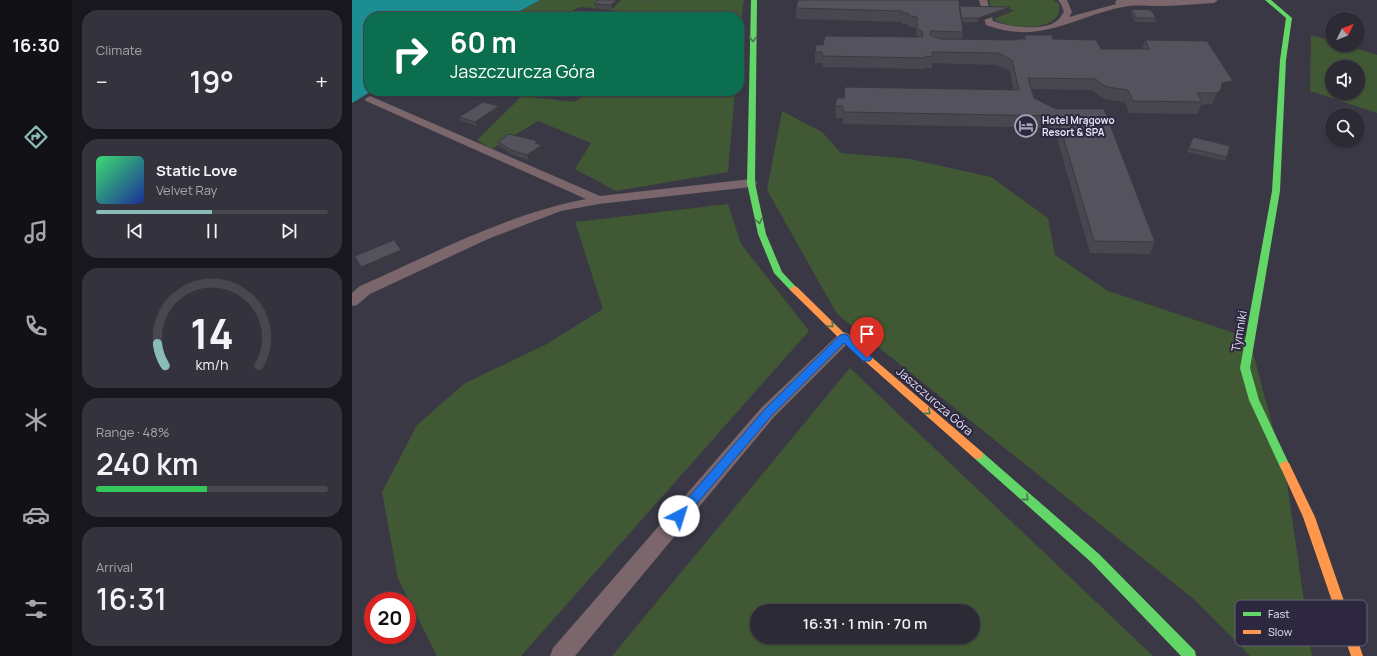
<!DOCTYPE html>
<html lang="en">
<head>
<meta charset="utf-8">
<style>
  body { margin:0; font-family:Manrope,sans-serif; background:#34323c; color:#f1f3f6; height:100vh; display:flex; flex-direction:column; font-size:15px; white-space:nowrap }
  * { box-sizing:border-box; margin:0 }
  p { font-size:13px; color:#a6a7ac }
  .icon { flex:none; width:22px; height:22px; fill:none; stroke:currentColor; stroke-width:2; stroke-linecap:round; stroke-linejoin:round }
  .map { position:relative; flex:1; overflow:hidden }
  .details { display:flex; flex-direction:column; gap:10px; padding:10px; background:#18171d; width:280px }
  .details>* { flex:none }
  .guide { position:absolute; left:12px; top:12px; width:380px; height:84px; border-radius:16px; box-shadow:0 1px 3px #0004,0 0 0 1px #48464f; background:#0b6e4f; color:#fff; overflow:hidden }
  .needle { width:26px; rotate:47deg }
  .tools { position:absolute; left:973px; top:12px; display:grid; gap:8px }
  .tools a { display:grid; place-items:center; width:40px; height:40px; border-radius:50%; background:#2c2a34; box-shadow:0 1px 3px #0004,0 0 0 1px #48464f; font-size:20px }
  .speed { position:absolute; left:12px; top:592px; display:flex; gap:8px; font-size:20px; font-weight:700; text-align:center }
  .speed>* { display:grid; place-content:center; width:52px; height:52px; border-radius:50%; background:#2c2a34; box-shadow:0 1px 3px #0004,0 0 0 1px #48464f; line-height:1 }
  .speed .limit { border:6px solid #d22; background:#fff; color:#111 }
  .pin { position:absolute; display:grid; place-items:center; width:34px; height:34px; color:#fff; margin:-41px -17px; border-radius:50% 50% 50% 0; rotate:-45deg; box-shadow:0 0 4px #0007 }
  .pin .icon { rotate:45deg }
  .me { position:absolute; width:44px; margin:-22px; rotate:40deg; stroke-linejoin:round; filter:drop-shadow(0 0 3px #0008) }
  .turn { display:flex; align-items:center; gap:14px; height:84px; padding:0 20px; font-size:18px }
  .turn .icon { width:52px; height:52px; stroke-width:2.5 }
  .turn b { display:block; font-size:28px; line-height:34px }
  .big { font-size:30px; font-weight:600; line-height:1.1 }
  .details .tile { flex:1; display:flex; flex-direction:column; justify-content:center; gap:6px; min-width:0; padding:0 14px; border-radius:16px; background:#34323c }
  .details .dial { align-items:center; gap:0 }
  .dial svg { height:104px; overflow:visible; fill:none; stroke:#48464f; stroke-width:7; stroke-linecap:round; text-anchor:middle }
  .dial text { fill:#f1f3f6; stroke:none }
  .song { display:flex; align-items:center; gap:12px }
  .cover { width:48px; height:48px; border-radius:6px; background:linear-gradient(135deg,hsl(140 70% 55%),hsl(230 70% 35%)) }
  .played { height:4px; border-radius:2px; background:linear-gradient(90deg,#8bbbb9 50%,#48464f 50%) }
  .keys { display:flex; justify-content:space-around; direction:ltr }
  .heat { display:flex; justify-content:space-between; align-items:center; font-size:22px; direction:ltr }
  .charge { height:6px; border-radius:3px; background:linear-gradient(90deg,#34c759 48%,#48464f 0) }
  .trip { position:absolute; left:398px; top:604px; width:230px; height:40px; border-radius:20px; background:#2c2a34; box-shadow:0 1px 3px #0004,0 0 0 1px #48464f; font-weight:600; line-height:40px; text-align:center }
  main { display:flex; flex:1; min-height:0 }
  .tab-bar { display:flex; flex-direction:column; width:72px; justify-content:space-around; align-items:center; background:#121115; color:#a6a7ac }
  .tab-bar .icon { width:28px; height:28px }
  .tab-bar .active { color:#8bbbb9 }
  .tab-bar b { font-size:18px; color:#f1f3f6 }
  .map>svg:first-child { display:block }
  .green { fill:#405833; fill-rule:evenodd }
  .water { fill:#1c8e92 }
  .lines { fill:none; stroke-linecap:round; stroke-linejoin:round }
  .lane { fill:#7a666b; fill-rule:evenodd }
  .fast { fill:#63d668; fill-rule:evenodd }
  .slow { fill:#ff974d; fill-rule:evenodd }
  .wall { fill:#48474f }
  .shaded-wall { fill:#3b3940 }
  .building { fill:#54525c; stroke:#3b3940 }
  .oneway { stroke:#457652 }
  .route { fill:#1a73e8; stroke:#114b97 }
  .labels { text-anchor:middle; dominant-baseline:central; stroke-width:4; stroke-linejoin:round; paint-order:stroke }
  .far-poi-label { font-size:10px; font-weight:bold; fill:#e4e2f1; stroke:#2d2840; text-anchor:start }
  .street-label { font-size:12px; fill:#e4e2f1; stroke:#2d2840 }
  .key { fill:#2d2840; stroke:#646075; stroke-width:1 }
  .key-label { font-size:11px; fill:#e4e2f1 }
</style>
</head>
<body>
<main>
<nav class="tab-bar">
<b>16:30</b>
<svg class="icon active" aria-label="directions" viewBox="0 0 24 24"><path d="M12 3l9 9-9 9-9-9zM9 14v-3h6M13 9l2 2-2 2"/></svg>
<svg class="icon" aria-label="music" viewBox="0 0 24 24"><path d="M9 18V5l10-2v13"/><circle cx="6" cy="18" r="3"/><circle cx="16" cy="16" r="3"/></svg>
<svg class="icon" aria-label="phone" viewBox="0 0 24 24"><path d="M5 4h4l2 5-3 2q2 4 5 5l2-3 5 2v4C11 20 4 13 5 4z"/></svg>
<svg class="icon" aria-label="climate" viewBox="0 0 24 24"><path d="M12 3v18M4 7l16 10M4 17L20 7"/></svg>
<svg class="icon" aria-label="car" viewBox="0 0 24 24"><path d="M5 17H2v-5l4-1 3-4h7l3 4 3 1v5h-3M9 17h6M6 11h13"/><circle cx="7" cy="17" r="2"/><circle cx="17" cy="17" r="2"/></svg>
<svg class="icon" aria-label="filters" viewBox="0 0 24 24"><path d="M4 7h16M4 17h16"/><circle cx="9" cy="7" r="2"/><circle cx="15" cy="17" r="2"/></svg>
</nav>
<section class="details">
<div class="tile"><p>Climate</p>
<div class="heat"><a>−</a><b class="big">19°</b><a>+</a></div>
</div>
<div class="tile">
<div class="song"><i class="cover"></i><div><b>Static Love</b><p>Velvet Ray</p></div></div>
<div class="played"></div>
<div class="keys"><svg class="icon" aria-label="previous" viewBox="0 0 24 24"><path d="M18 5L8 12l10 7zM5 5v14"/></svg><svg class="icon" aria-label="pause" viewBox="0 0 24 24"><path d="M8 5v14M16 5v14"/></svg><svg class="icon" aria-label="next" viewBox="0 0 24 24"><path d="M6 5l10 7-10 7zM19 5v14"/></svg></div>
</div>
<div class="tile dial"><svg viewBox="0 0 100 80">
<path d="M14 69A42 42 0 1 1 86 69"/>
<path d="M14 69A42 42 0 0 1 8 52" stroke="#8bbbb9"/>
<text x="50" y="56" font-size="32" font-weight="700">14</text>
<text x="50" y="72" font-size="11">km/h</text>
</svg></div>
<div class="tile"><p>Range · 48%</p><b class="big">240 km</b><div class="charge"></div></div>
<div class="tile"><p>Arrival</p><b class="big">16:31</b></div>
</section>
<div class="map">
<svg width="1025" height="656" viewBox="0 0 1025 656">
  <rect width="100%" height="100%" fill="#3a3845"/>
  <path class="green" d="M188,0h204l-3,22h-2v-5h-54l-105,-10 -21,10h-50z
    M637,0h64l6,4c5,29 -49,26 -65,15l21,-9 -24,-1z
    M959,35l21,6v4h13l32,10v58l-67,-22zM980,67h26v26h-26z
    M241,91h142l-7,81 -112,19 -41,-22 16,-26 -53,-22 -46,28 -15,-9 45,-44 52,6z
    M430,111l40,21 19,21 69,6 81,18 57,41 7,37 53,36 141,47 37,138 26,180h-62l-54,-55 -359,-287 -70,-124z
    M376,204l13,40 68,87 -288,325h-84l-39,-77 -16,-87 35,-67 48,-42 80,-38 58,-36 -28,-87z
    M498,368l303,288h-541zM405,611h216v26h-216z"/>
  <path class="water" d="M0,0h188l-31,17h-140v74h3l-20,12z"/>
  <g class="lines">
    <path class="lane" d="M627,0h8l6,21c16,6 51,11 65,-1 2,-2 4,-6 6,-8l-3,-8 -3,-4h9l5,12 -3,5 47,-13 -1,-2 2,-2h101l-4,3c-19,1 -39,3 -58,3 -9,0 -19,-1 -28,0 -53,9 -86,40 -142,19z
      M18,96l230,100 151,-17 4,1 2,3 -2,3 -4,1 -152,17 -38,7 -73,28 -118,55 -13,11 -5,1v-13l8,-7c73,-32 147,-72 226,-87l-220,-98 -1,-2z
      M492,332l5,2 3,4 -3,4 -75,75 -199,239h-25l3,-8 209,-241 77,-73z"/>
    <path class="fast" d="M399,0h6l-2,183 11,51 16,38 16,17 -4,3 -3,-1 -17,-18 -16,-39 -11,-51z
      M913,0h6l21,18 -6,42 -6,131 -30,177 9,32 31,66 -1,3 -4,2 -4,-2 -32,-69 -9,-32 32,-177 8,-131 6,-42z
      M626,451l4,1 117,102 96,97 1,5h-15l-90,-94 -117,-104 -1,-3 1,-3z"/>
    <path class="slow" d="M442,286l3,1 50,49 135,116 1,3 -1,3 -4,1 -4,-1 -133,-118 -50,-49 -1,-2z
      M933,461l4,2 26,54 48,139h-12l-48,-139 -23,-51 1,-3z"/>
  </g>
  <path class="wall" d="M246,0h23l-9,9 -17,-1 -1,-4z
    M291,0h13l-1,1z
    M607,6l51,1 -1,4 -31,11h-16l1,10 -1,7 54,1 1,-1h7v-4l29,4 48,10h41l3,-9 84,53 -10,1 -3,8 -4,2 -11,1 -3,9 -69,-1 -4,-11 -21,-3 -7,-5 -4,-4 -61,-1 2,9 22,11 99,133 -5,12 -60,-1 -36,-125 -211,-4v-6h-7l-1,-12 9,-8 170,-8 -4,-19 -14,-6 -64,-2v5h-8v1l-102,-2v-4h-7v-11l8,-7 94,-8 -1,-9 -6,-1 -3,-3h-5v-2l-106,-3v-11z
    M780,9l24,9 -1,4h-20l-4,-9z
    M148,110l-23,16 -16,-5 -2,-4z
    M841,137l34,20 -2,4 -38,-9z
    M146,142l40,2 6,6 -15,10 -16,-5 -14,-9z"/>
  <path class="shaded-wall" d="M265,0h4l-9,9 -1,-4z
    M658,7l-1,4 -31,11 1,-4z
    M881,81l-4,12 -10,1 -3,8 -4,2 5,-11 5,-10z
    M147,106l1,4 -23,16 -2,-4z
    M190,145l2,5 -15,10 -2,-5z
    M49,250l3,5 -40,17 -3,-5z"/>
  <path class="building" d="M246,0h19l-6,5 -17,-1z
    M446,0h161l4,32 -32,-1 -1,4 10,4 77,1v-1h9l-2,-4h28l1,4 43,1 5,9h48l-4,-9 62,1 26,40 -11,2 -1,7 -4,3h-20l5,9 -69,-1 -5,-11 -21,-3 -7,-4 -4,-4 -68,-1 6,20 22,11h48l51,133 -61,-1 -37,-125 -214,-4v-6h-8l2,-8h7l1,-11 174,3 -7,-30 -14,-7 -66,-1v5l-7,-1v2l-103,-2v-4h-7l1,-7h7l2,-9 98,1 -1,-6 -5,-1v-13l-7,-1 -2,-3h-6v-2l-106,-3z
    M607,6l51,1 -31,11h-18z
    M780,9l19,1 5,8h-20z
    M131,102l16,4 -24,16 -16,-5z
    M157,134l28,7 -2,2 7,2 -15,10 -16,-5 -13,-8z
    M841,137l37,9 -3,11 -38,-9z
    M42,240l7,10 -40,17 -6,-11z"/>
  <defs><path id="oneway-chevron" d="M-2-3.5L2.5 0L-2 3.5" fill="none" stroke-width="1.6" stroke-linecap="round" stroke-linejoin="round"/></defs>
  <g class="oneway">
    <use href="#oneway-chevron" transform="translate(401 39) rotate(90)"/>
    <use href="#oneway-chevron" transform="translate(407 221) rotate(78)"/>
    <use href="#oneway-chevron" transform="translate(479 325) rotate(45)"/>
    <use href="#oneway-chevron" transform="translate(576 412) rotate(41)"/>
    <use href="#oneway-chevron" transform="translate(674 498) rotate(41)"/>
  </g>
  <path class="route" d="M492,334l3,1 23,20 2,3 -2,3h-7l-19,-18 -72,72 -89,105 -4,2 -4,-2 -1,-4 1,-3 90,-104 75,-74z"/>
  <defs>
    <g id="hotel-ring" transform="scale(1.15)"><circle r="9.5" fill="#2d2840" stroke="#a8a6b5" stroke-width="1.5"/><path d="M-6-4.5h1.5V1H6V5H4.5V3h-9V5H-6ZM-4 0a1.8 1.8 0 1 1 3.6 0ZM.5 0V-2.5h3Q6-2.5 6 0Z" fill="#a8a6b5"/></g>
  </defs>
  <g fill-rule="evenodd">
    <use href="#hotel-ring" x="674" y="126"/>
  </g>
  <g class="labels">
    <g class="far-poi-label">
      <text x="690" y="120">Hotel Mrągowo<tspan x="690" dy="12">Resort &amp; SPA</tspan></text>
    </g>
    <g class="street-label">
      <text transform="translate(887 331) rotate(-80)">Tymniki</text>
      <text transform="translate(583 401) rotate(41)">Jaszczurcza Góra</text>
    </g>
  </g>
  <rect x="883" y="600" width="132" height="46" rx="6" class="key"/>
  <rect x="891" y="612" width="18" height="4" fill="#63d668"/>
  <rect x="891" y="630" width="18" height="4" fill="#ff974d"/>
  <g class="key-label">
    <text x="916" y="618">Fast</text>
    <text x="916" y="636">Slow</text>
  </g>
</svg>
<div class="tools">
<a><svg class="needle" viewBox="-14 -14 28 28"><path d="M0-13l5 13h-10z" fill="#e53935"/><path d="M0 13l5-13h-10z" fill="#a6a7ac"/></svg></a>
<a><svg class="icon" aria-label="sound" viewBox="0 0 24 24"><path d="M4 9h4l5-4v14l-5-4H4zM17 9q2 3 0 6"/></svg></a>
<a><svg class="icon" aria-label="search" viewBox="0 0 24 24"><circle cx="10" cy="10" r="6"/><path d="M15 15l6 6"/></svg></a>
</div>
<div class="speed"><div class="limit">20</div></div>
<div class="pin" style="left:515px;top:358px;background:#d93025"><svg class="icon" aria-label="arrive" viewBox="0 0 24 24"><path d="M6 21V4h12l-3 4 3 4H6"/></svg></div>
<svg class="me" style="left:327px;top:516px" viewBox="-20 -20 40 40"><circle r="19" fill="#fff"/><path d="M0-13L10 11 0 6-10 11z" fill="#1a73e8"/></svg>
<div class="trip">16:31 · 1 min · 70 m</div>
<div class="guide">
<div class="turn"><svg class="icon" aria-label="right" viewBox="0 0 24 24"><path d="M7 20v-9h11M14 6l5 5-5 5"/></svg><div><b>60 m</b>Jaszczurcza Góra</div></div>
</div>
</div>
</main>
</body>
</html>
